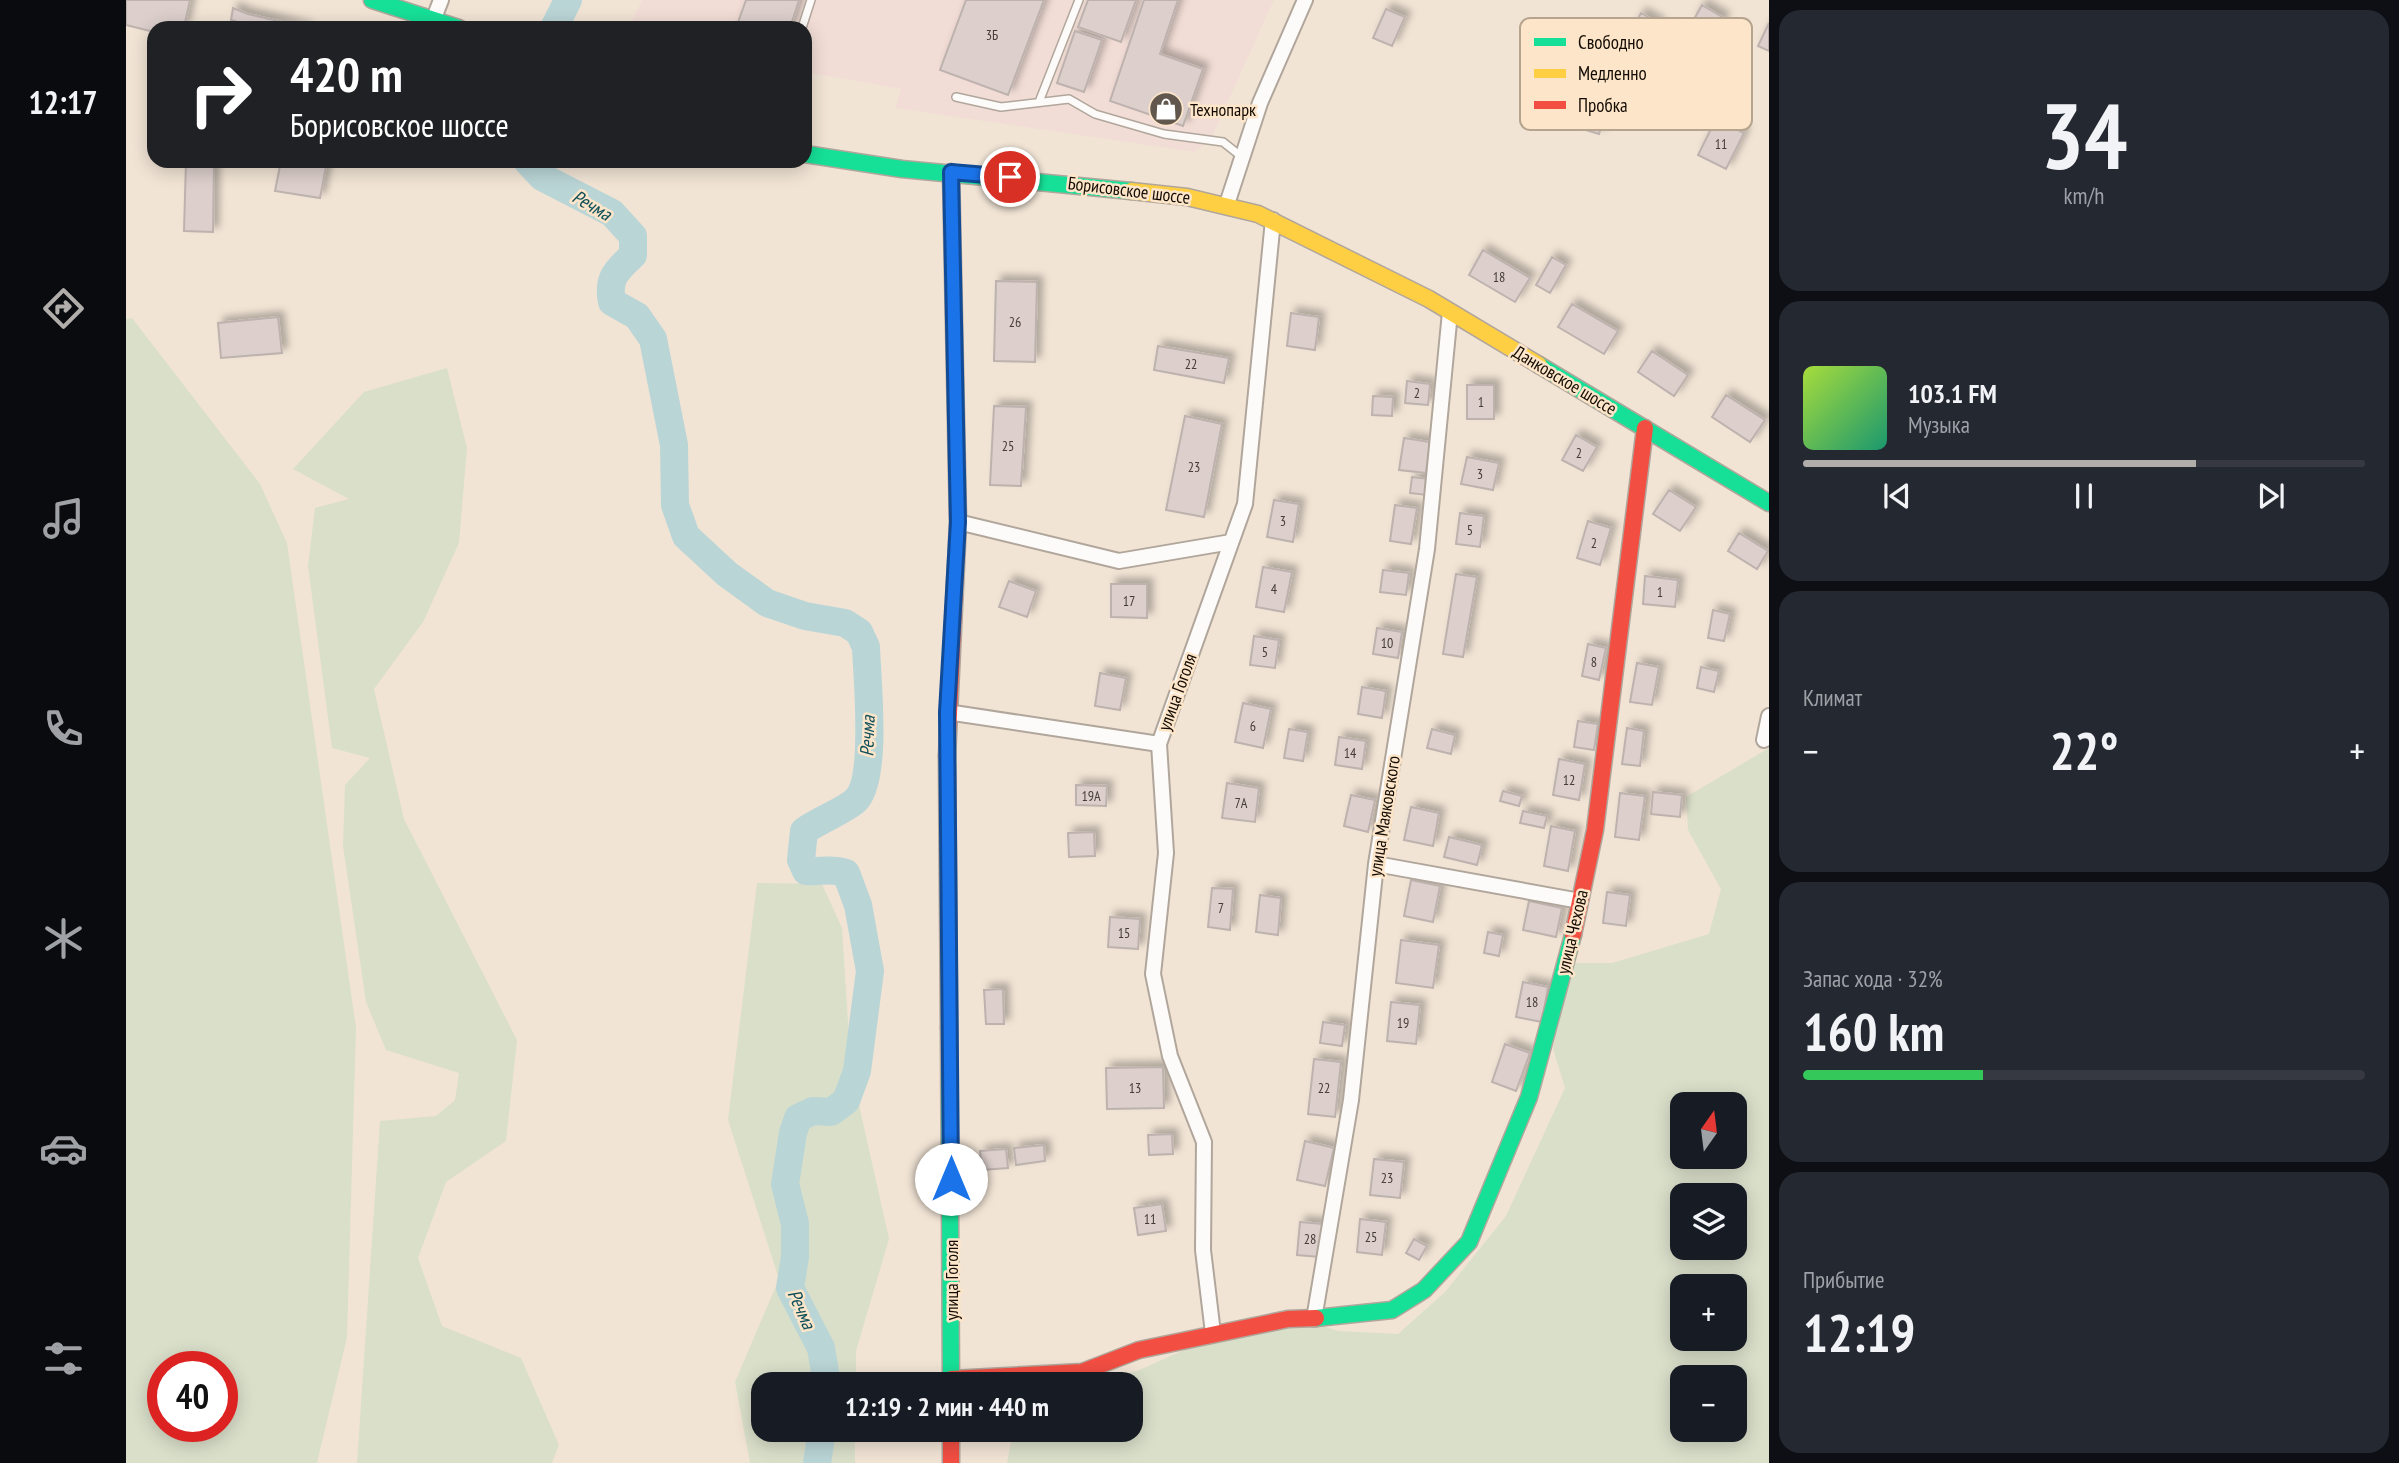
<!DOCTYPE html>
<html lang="ru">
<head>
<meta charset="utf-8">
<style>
  body { margin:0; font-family:"PT Sans Narrow",sans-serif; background:#242831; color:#f1f3f6; height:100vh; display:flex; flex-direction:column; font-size:26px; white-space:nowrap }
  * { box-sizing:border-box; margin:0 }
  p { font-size:23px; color:#9ea1a6 }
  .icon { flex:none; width:38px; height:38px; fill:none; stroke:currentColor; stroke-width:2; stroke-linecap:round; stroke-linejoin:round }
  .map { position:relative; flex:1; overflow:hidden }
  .side { display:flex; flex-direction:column; gap:10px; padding:10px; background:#0d0f14; width:630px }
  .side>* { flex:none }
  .hud { position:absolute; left:21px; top:21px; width:665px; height:147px; border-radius:21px; box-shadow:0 4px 18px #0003; background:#202124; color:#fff; overflow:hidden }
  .needle { width:46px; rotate:14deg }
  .fabs { position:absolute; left:1544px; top:1092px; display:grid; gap:14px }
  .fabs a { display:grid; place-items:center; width:77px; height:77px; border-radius:14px; background:#171b24; box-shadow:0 4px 18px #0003; font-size:35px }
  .speed { position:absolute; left:21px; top:1351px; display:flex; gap:14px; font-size:35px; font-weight:700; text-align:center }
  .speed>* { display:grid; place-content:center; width:91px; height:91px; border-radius:50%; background:#171b24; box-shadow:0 4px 18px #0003; line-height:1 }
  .speed .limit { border:10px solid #d22; background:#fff; color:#111 }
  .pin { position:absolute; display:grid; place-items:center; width:60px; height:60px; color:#fff; margin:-30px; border:4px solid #fff; border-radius:50%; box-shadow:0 2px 7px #0007 }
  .me { position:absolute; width:77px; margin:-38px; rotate:0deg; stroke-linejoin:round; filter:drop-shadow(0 0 5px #0008) }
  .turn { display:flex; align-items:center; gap:24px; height:147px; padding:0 28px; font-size:32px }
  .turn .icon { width:91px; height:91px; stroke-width:2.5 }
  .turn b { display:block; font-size:49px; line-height:60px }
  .big { font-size:52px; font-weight:700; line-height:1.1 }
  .side .card { flex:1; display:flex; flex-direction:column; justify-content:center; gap:10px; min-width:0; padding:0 24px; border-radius:21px; background:#242831 }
  .side .dial { align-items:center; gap:0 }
  .dial b { font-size:91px; line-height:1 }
  .song { display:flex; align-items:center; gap:21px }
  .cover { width:84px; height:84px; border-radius:10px; background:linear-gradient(135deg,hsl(80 70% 55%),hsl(160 70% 35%)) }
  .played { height:7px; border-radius:4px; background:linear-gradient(90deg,#b0adaa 70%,#363941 70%) }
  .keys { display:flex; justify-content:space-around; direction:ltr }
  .heat { display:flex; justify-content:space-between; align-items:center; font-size:38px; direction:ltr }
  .charge { height:10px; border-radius:5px; background:linear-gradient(90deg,#34c759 32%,#363941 0) }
  .trip { position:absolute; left:625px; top:1372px; width:392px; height:70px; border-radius:21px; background:#171b24; box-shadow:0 4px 18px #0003; font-weight:700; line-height:70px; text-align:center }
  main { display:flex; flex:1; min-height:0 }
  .menu { display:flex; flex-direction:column; width:126px; justify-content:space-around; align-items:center; background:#090b0e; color:#9ea1a6 }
  .menu .icon { width:49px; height:49px }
  .menu .active { color:#b0adaa }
  .menu b { font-size:32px; color:#f1f3f6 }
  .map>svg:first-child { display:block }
  .industrial { fill:#f2ddd6 }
  .green { fill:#dadfca; fill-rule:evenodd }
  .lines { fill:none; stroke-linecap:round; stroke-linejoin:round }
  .river { stroke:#bad5d6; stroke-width:28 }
  .building { fill:#dccfcc; stroke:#bdb2ae; stroke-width:2; filter:url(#shadow) }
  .lane-casing { stroke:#b1a69b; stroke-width:10 }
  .street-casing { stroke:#b1a69b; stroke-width:18 }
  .fast-casing { stroke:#b1a69b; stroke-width:19 }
  .slow-casing { stroke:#b1a69b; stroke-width:19 }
  .jam-casing { stroke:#b1a69b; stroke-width:19 }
  .lane { stroke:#fdfbf9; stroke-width:7 }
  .street { stroke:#fdfbf9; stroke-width:14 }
  .fast { stroke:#16e098; stroke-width:16 }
  .slow { stroke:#ffcf43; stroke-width:16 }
  .jam { stroke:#f24e42; stroke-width:16 }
  .route-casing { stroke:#114b97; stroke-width:18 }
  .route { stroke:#1a73e8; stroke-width:12 }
  .labels { text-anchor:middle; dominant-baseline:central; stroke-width:5; stroke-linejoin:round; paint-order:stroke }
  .number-label { font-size:14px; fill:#453c35 }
  .poi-label { font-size:18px; fill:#130b03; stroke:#fde5c9; text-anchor:start }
  .street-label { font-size:18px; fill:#130b03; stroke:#fde5c9 }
  .water-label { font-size:19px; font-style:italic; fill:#0e4f59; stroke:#fde5c9 }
  .key { fill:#fde5c9; stroke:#b7a48e; stroke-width:2 }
  .key-label { font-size:19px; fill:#130b03 }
</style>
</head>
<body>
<main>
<nav class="menu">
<b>12:17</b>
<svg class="icon active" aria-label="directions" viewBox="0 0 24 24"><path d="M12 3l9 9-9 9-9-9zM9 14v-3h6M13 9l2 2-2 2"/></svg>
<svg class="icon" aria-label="music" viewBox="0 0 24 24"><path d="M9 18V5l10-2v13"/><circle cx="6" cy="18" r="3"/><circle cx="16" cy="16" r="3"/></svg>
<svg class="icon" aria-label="phone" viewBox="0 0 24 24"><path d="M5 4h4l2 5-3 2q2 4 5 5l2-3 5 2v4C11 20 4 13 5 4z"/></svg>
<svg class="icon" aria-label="climate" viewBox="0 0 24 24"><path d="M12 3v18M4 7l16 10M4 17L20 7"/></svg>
<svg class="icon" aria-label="car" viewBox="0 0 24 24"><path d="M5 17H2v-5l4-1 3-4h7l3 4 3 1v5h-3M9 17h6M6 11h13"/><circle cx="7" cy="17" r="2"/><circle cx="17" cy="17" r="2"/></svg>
<svg class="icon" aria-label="filters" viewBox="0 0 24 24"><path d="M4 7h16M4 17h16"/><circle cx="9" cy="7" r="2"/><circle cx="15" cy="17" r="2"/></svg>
</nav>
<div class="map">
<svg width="1643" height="1463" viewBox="0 0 1643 1463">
  <defs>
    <filter id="shadow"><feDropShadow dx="5.5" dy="-5.5" stdDeviation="3.5" flood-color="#0004"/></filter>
  </defs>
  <rect width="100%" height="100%" fill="#f1e4d5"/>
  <path class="industrial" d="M516,0h632l-64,141 -16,11 -299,-44 6,-19 -96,-17v-44h-177z"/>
  <path class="green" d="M6,318l128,166 27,59 69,485 -9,309 -30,126h-191v-1144zM37,1367h59v59h-59z
    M321,368l20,80 -8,95 -36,79 -49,67 30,130 113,221 -11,101 -60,41 -28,76 24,68 79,32 38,87 -7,18h-195l23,-342 56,-5 19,-16 4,-27 -73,-23 -20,-48 -23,-156 2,-61 25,-27 -38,-10 -24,-182 7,-58 34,-9 -56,-30 71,-77z
    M1643,748v715h-762l6,-33h117v-46h-54l61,-13 85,-38 64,-19 52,17 60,3 47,-42 61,-76 59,-128 -12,-39 10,-69 12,-17h37l97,-29 12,-45 -33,-59 -2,-33zM1556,1104h52v53h-52zM1556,1195h52v53h-52zM1556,1286h52v53h-52zM1556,1377h52v53h-52z
    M631,883l65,1 20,44 9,141 38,170 -33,112v33h-93v46h92v33h-105l-15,-81 44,-103 -51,-159z"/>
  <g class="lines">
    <path class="river" d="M428,28l14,-28
      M401,161l15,16 70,36 21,23v19c-16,15 -26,23 -21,47l25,14 16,23 21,106 1,60 11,31 41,38 40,29 38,13 40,7 14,9 7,15c1,31 12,134 -11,154 -13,11 -36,19 -51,30l-3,29 5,11c15,1 25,-3 40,2l12,32 12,66 -13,100 -11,30 -15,11 -18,-1 -15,7 -5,15 -8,51 10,40v33l-5,31 31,60 6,36
      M691,1463l5,-33"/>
  </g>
  <path class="building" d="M0,0h64l-6,27 -30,1v4l-28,-7z
    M620,0h53l-9,28h-54z
    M840,0h78l-36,95 -68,-25z
    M962,0h48l-15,42 -43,-15z
    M1018,0h34l-18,54 43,15 -20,57 -73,-25z
    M1576,5l22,13 -9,16 -22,-13z
    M107,8l15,6 60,14h-75l2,-7 -4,-1z
    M1260,9l19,8 -13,29 -19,-8z
    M1515,13l19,11 -18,31 -19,-10z
    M1643,23v28l-11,-5z
    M949,31l27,9 -18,52 -27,-9z
    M1438,85l46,14 -11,35 -46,-14z
    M1590,119l28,14 -18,36 -28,-14z
    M60,161h28l-1,71 -29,-1z
    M155,161h46l-7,37 -45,-7z
    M1357,250l47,28 -15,24 -46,-27z
    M1426,257l14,8 -16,28 -14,-8z
    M870,281l41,1 -2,80 -41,-1z
    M1446,304l46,27 -14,23 -46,-27z
    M1165,313l28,4 -4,33 -28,-4z
    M152,317l4,36 -61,5 -3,-35z
    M1032,346l71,12 -5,25 -70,-13z
    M1526,351l36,24 -14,21 -36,-24z
    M1281,381l23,3 -2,21 -23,-2z
    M1341,385h27v34h-27z
    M1600,395l39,25 -15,22 -38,-25z
    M1247,396l20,1 -1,19 -20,-1z
    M868,406l32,1 -5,79 -31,-1z
    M1059,416l37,8 -18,93 -38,-7z
    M1450,435l21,12 -14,24 -21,-11z
    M1278,438l26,4 -4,31 -27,-3z
    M1341,457l32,6 -6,27 -32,-6z
    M1286,477l17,2 -2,16 -17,-2z
    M1543,490l27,17 -16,24 -27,-17z
    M1148,500l25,4 -6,38 -26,-5z
    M1269,505l22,3 -6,36 -21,-3z
    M1334,513l24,3 -4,31 -24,-3z
    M1462,521l23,7 -11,37 -23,-7z
    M1613,533l29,18 -11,18 -29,-18z
    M1137,567l29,5 -8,40 -28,-5z
    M1257,570l26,3 -3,22 -26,-3z
    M1330,574l21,3 -14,80 -20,-3z
    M1519,576l33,4 -3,27 -32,-3z
    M883,581l27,10 -9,26 -28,-10z
    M985,584h36v34l-36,-1z
    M1587,610l17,4 -6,27 -16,-3z
    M1251,628l25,4 -4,26 -25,-4z
    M1128,636l25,4 -4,28 -25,-3z
    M1462,644l18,4 -7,32 -17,-4z
    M1511,663l22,4 -7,38 -22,-3z
    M1575,667l18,4 -5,21 -17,-4z
    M974,673l26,5 -6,32 -25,-4z
    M1236,687l24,4 -4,27 -24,-4z
    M1117,703l28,6 -8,39 -28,-6z
    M1452,721l20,3 -4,26 -20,-3z
    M1501,728l17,3 -4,35 -18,-2z
    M1163,729l19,3 -5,29 -19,-3z
    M1306,729l23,6 -4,19 -24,-6z
    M1213,737l27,4 -4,28 -27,-4z
    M1433,759l26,5 -6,36 -26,-5z
    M1101,783l32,5 -4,34 -33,-4z
    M950,785l31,1 -1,20 -30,-1z
    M1377,791l19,5 -3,10 -19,-5z
    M1527,792l29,3 -2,22 -29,-3z
    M1494,793l25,3 -6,44 -24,-3z
    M1225,795l24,5 -7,32 -24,-6z
    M1285,807l28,6 -6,33 -29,-6z
    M1397,811l24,5 -3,12 -24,-5z
    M1425,826l24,5 -7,40 -24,-5z
    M968,832l1,24 -26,1 -1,-24z
    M1323,837l33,8 -5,20 -33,-8z
    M1285,880l29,6 -7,36 -29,-6z
    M1086,888l21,1 -3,41 -22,-3z
    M1481,892l23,3 -4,31 -23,-3z
    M1134,895l21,3 -3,37 -22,-3z
    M1403,901l33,7 -6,29 -33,-7z
    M984,917l30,2 -2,30 -30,-2z
    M1362,932l15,3 -4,21 -15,-3z
    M1275,940l38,5 -6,43 -37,-5z
    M1397,982l25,5 -6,35 -26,-5z
    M877,989l1,35h-18l-2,-34z
    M1265,1002l29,3 -4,39 -29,-3z
    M1197,1022l22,3 -3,21 -22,-3z
    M1379,1044l25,9 -14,38 -24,-9z
    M1188,1059l27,3 -6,55 -27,-3z
    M1037,1067l1,41 -57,1 -1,-41z
    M1046,1134l1,20 -24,1 -1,-20z
    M1179,1141l29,7 -9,38 -28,-6z
    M918,1145l1,16 -29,4 -2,-17z
    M880,1149l2,19 -26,2 -2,-19z
    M1248,1159l30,3 -4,36 -30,-3z
    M1036,1204l4,27 -28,4 -4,-27z
    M1234,1219l26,3 -4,33 -25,-3z
    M1174,1222l23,2 -3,33 -23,-2z
    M1288,1239l13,7 -8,14 -13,-7z"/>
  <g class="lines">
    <g class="lane-casing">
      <path id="lane" d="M676,28l9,-28
        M830,97l45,10 68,-8 26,15 69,20 59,8 19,15
        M913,102l40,-102"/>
    </g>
    <g class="street-casing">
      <path id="street" d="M308,18l7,-18
        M1101,204l33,-101 45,-103
        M832,522l161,39 112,-19
        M821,712l212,32
        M1638,740l5,-24
        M1250,864l204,37
        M1188,1319l37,-219 25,-236 51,-315 23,-237
        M1087,1333l-10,-83 1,-108 -34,-86 -17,-82 13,-121 -7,-109 86,-240 28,-284"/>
    </g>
    <g class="fast-casing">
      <path id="fast" d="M246,0l87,28
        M679,154l97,15 229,22
        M1413,365l230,138
        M823,1028l2,356
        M1190,1318l76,-8 32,-20 45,-48 60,-145 44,-162"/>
    </g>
    <g class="slow-casing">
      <path id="slow" d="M1005,191l56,6 71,17 171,85 110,66
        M821,756l2,272"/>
    </g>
    <g class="jam-casing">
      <path id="jam" d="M821,756l11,-234 -7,-350
        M1447,935l22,-105 50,-402
        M825,1379l131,-7 57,-22 149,-31 28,-1
        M825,1430v33"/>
    </g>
    <use href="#lane" class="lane"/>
    <use href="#street" class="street"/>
    <use href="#fast" class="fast"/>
    <use href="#slow" class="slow"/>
    <use href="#jam" class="jam"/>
  </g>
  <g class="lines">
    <g class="route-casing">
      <path id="route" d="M825,1179l-4,-467 11,-190 -7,-350 59,5"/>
    </g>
    <use href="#route" class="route"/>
  </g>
  <defs>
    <g id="shop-disc" transform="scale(1.75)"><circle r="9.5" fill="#61574c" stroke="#fde5c9"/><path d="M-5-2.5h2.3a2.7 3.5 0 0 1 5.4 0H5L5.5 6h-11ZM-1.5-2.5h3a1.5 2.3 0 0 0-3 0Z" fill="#fff"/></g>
  </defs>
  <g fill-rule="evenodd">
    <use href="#shop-disc" x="1040" y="109"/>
  </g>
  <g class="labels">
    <g class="number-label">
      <text x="866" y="35">3Б</text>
      <text x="1595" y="144">11</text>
      <text x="1373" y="277">18</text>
      <text x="889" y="322">26</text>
      <text x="1065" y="364">22</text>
      <text x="1291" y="393">2</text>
      <text x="1355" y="402">1</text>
      <text x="882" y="446">25</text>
      <text x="1453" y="453">2</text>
      <text x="1068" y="467">23</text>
      <text x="1354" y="474">3</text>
      <text x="1157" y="521">3</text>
      <text x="1344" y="530">5</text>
      <text x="1468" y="543">2</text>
      <text x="1148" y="589">4</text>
      <text x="1534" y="592">1</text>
      <text x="1003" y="601">17</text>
      <text x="1261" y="643">10</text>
      <text x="1139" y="652">5</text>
      <text x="1468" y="662">8</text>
      <text x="1127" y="726">6</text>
      <text x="1224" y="753">14</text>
      <text x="1443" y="780">12</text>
      <text x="965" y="796">19А</text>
      <text x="1115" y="803">7А</text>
      <text x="1095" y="908">7</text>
      <text x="998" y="933">15</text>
      <text x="1406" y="1002">18</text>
      <text x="1277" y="1023">19</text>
      <text x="1009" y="1088">13</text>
      <text x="1198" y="1088">22</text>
      <text x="1261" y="1178">23</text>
      <text x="1024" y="1219">11</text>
      <text x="1245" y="1237">25</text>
      <text x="1184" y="1239">28</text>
    </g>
    <g class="poi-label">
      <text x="1064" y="109">Технопарк</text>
    </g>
    <g class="street-label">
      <text transform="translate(1003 190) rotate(7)">Борисовское шоссе</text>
      <text transform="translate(1439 380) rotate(31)">Данковское шоссе</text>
      <text transform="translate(1051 692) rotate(-70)">улица Гоголя</text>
      <text transform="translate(1258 816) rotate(-81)">улица Маяковского</text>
      <text transform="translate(1446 932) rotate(-77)">улица Чехова</text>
      <text transform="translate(825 1280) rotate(-90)">улица Гоголя</text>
    </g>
    <g class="water-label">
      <text transform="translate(466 205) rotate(30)">Речма</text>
      <text transform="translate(741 736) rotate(-88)">Речма</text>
      <text transform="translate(676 1309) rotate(66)">Речма</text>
    </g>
  </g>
  <rect x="1394" y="18" width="232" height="112" rx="10" class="key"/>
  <rect x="1408" y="38" width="32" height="8" fill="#16e098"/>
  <rect x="1408" y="69" width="32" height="9" fill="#ffcf43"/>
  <rect x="1408" y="101" width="32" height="8" fill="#f24e42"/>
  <g class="key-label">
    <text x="1452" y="49">Свободно</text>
    <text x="1452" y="80">Медленно</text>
    <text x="1452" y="112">Пробка</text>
  </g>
</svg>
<div class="fabs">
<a><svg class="needle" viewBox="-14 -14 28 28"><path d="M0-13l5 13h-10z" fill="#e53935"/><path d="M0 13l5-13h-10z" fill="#9ea1a6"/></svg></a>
<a><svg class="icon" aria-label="layers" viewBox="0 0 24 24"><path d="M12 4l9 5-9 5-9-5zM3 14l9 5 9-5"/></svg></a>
<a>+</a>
<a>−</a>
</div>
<div class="speed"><div class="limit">40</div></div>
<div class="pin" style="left:884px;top:177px;background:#d93025"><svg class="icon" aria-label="arrive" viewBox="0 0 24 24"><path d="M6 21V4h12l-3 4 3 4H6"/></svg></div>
<svg class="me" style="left:825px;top:1179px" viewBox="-20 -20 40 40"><circle r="19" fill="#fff"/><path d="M0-13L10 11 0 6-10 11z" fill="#1a73e8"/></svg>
<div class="trip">12:19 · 2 мин · 440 m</div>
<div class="hud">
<div class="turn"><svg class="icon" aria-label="right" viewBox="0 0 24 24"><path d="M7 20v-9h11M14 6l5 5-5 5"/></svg><div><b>420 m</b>Борисовское шоссе</div></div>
</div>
</div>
<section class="side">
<div class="card dial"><b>34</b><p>km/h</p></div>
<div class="card">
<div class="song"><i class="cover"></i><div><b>103.1 FM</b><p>Музыка</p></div></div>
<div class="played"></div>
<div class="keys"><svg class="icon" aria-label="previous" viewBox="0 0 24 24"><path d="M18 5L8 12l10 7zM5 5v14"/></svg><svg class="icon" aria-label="pause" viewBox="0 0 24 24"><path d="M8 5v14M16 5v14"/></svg><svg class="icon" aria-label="next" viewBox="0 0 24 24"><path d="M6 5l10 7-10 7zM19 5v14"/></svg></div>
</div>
<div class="card"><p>Климат</p>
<div class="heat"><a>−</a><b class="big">22°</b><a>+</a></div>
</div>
<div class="card"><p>Запас хода · 32%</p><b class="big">160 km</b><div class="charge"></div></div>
<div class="card"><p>Прибытие</p><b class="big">12:19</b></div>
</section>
</main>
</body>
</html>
